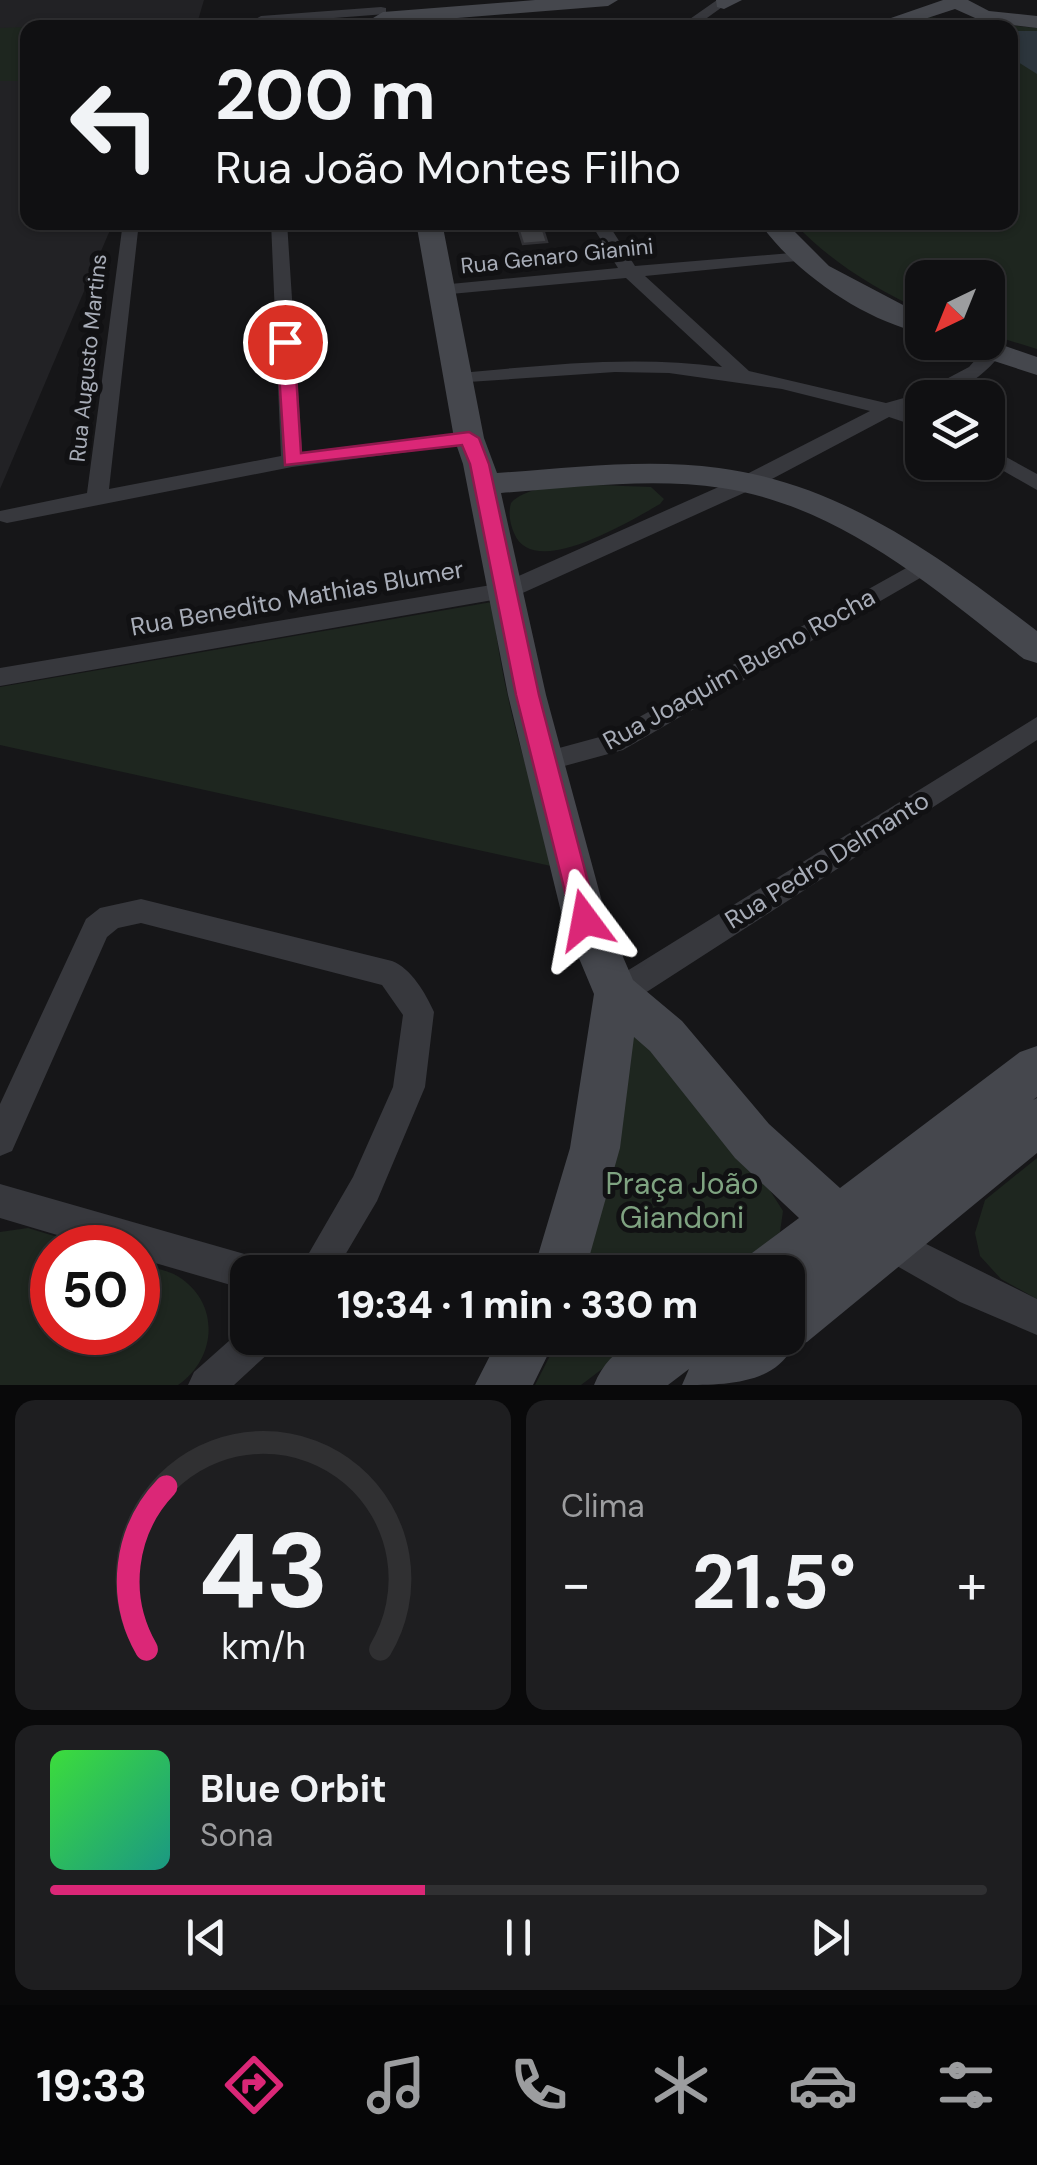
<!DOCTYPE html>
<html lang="pt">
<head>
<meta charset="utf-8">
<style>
  body { margin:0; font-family:"DM Sans",sans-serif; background:#1e1e20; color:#f1f3f6; height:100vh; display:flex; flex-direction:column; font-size:38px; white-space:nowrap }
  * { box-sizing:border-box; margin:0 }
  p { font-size:32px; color:#9c9d9f }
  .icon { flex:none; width:55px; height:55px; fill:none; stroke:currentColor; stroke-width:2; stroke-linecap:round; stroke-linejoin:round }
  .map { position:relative; height:1385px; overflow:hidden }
  .sheet { display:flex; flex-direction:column; gap:15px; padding:15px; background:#09090a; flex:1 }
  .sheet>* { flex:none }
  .guide { position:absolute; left:20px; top:20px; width:998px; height:210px; border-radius:20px; box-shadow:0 2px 8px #0004,0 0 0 2px #303032; background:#101012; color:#f1f3f6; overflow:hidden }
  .needle { width:65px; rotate:223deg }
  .buttons { position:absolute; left:905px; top:260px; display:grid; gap:20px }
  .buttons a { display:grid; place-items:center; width:100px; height:100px; border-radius:20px; background:#101012; box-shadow:0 2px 8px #0004,0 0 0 2px #303032; font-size:50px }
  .speed { position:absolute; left:30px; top:1225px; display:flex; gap:20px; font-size:50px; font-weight:700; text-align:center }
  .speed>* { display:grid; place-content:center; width:130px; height:130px; border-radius:50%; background:#101012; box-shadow:0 2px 8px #0004,0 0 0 2px #303032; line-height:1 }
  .speed .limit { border:15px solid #d22; background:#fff; color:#111 }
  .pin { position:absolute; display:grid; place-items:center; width:85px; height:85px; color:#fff; margin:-42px; border:5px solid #fff; border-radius:50%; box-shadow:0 2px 10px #0007 }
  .me { position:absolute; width:110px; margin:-55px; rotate:347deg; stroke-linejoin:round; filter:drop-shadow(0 0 8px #0008) }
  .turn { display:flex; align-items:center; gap:35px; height:210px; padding:0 30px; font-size:45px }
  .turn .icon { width:130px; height:130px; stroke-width:2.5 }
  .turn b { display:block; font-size:70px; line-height:85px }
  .big { font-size:75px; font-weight:800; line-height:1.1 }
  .sheet .widget { flex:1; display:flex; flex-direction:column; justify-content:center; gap:15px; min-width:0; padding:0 35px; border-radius:20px; background:#1e1e20 }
  .sheet .dial { align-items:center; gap:0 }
  .dial svg { height:260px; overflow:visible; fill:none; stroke:#303032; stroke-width:7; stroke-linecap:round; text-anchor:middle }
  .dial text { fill:#f1f3f6; stroke:none }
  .song { display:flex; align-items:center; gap:30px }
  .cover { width:120px; height:120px; border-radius:15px; background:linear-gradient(135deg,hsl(120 70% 55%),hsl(170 70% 35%)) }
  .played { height:10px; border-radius:5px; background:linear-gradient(90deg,#db2777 40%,#303032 40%) }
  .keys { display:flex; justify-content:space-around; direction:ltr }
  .heat { display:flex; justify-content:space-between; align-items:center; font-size:55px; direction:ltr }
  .sheet .tiles { flex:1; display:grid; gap:15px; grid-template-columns:1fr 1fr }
  .widget:last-child { grid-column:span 2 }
  .trip { position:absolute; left:230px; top:1255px; width:575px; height:100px; border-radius:20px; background:#101012; box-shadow:0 2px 8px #0004,0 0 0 2px #303032; font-weight:800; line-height:100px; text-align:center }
  .tabs { display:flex; height:160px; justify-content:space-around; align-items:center; background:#060607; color:#9c9d9f }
  .tabs .icon { width:70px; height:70px }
  .tabs .current { color:#db2777 }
  .tabs b { font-size:45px; color:#f1f3f6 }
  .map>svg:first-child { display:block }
  .built { fill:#222225 }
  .green { fill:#1e261f }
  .water { fill:#2c353c }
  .building { fill:#404145; stroke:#303034; stroke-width:2.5 }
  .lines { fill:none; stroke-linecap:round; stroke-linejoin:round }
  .street { fill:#37383d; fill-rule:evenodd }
  .secondary { fill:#45474d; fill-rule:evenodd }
  .route { fill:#db2777; stroke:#8e194d; stroke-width:2.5 }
  .labels { text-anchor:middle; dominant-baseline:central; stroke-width:10; stroke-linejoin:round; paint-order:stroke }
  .far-street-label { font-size:22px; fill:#a8adb8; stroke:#111113 }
  .street-label { font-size:25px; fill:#a8adb8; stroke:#111113 }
  .near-park-label { font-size:30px; fill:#7fa381; stroke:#111113 }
</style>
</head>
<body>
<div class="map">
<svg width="1037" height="1385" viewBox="0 0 1037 1385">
  <rect width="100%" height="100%" fill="#161618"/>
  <path class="built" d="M0,0h204l-8,27 -168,1v194l85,1 -113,266z"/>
  <path class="green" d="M927,17l110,11v321l-49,-15v-56h-66v33c-49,-24 -90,-48 -128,-88l216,-1v-194l-112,-1z
    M50,26l-22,2 -1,53h-27v-53z
    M651,487l13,12 -4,5c-30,17 -127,77 -146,29 -4,-10 -6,-19 -3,-30 23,-26 105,-16 140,-16z
    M492,602c10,93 36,179 68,266l-560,-123v-58z
    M628,1021l141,168 14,22 -3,21 -50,40h-146l32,-116z
    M1037,1158v141l-36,-20 -21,-23 -5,-23 10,-33z
    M28,1228l62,19 -38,1v84h86v-69c13,5 33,7 44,16 39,28 33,81 -4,106h-178v-153z
    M559,1338h84l-62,47h-46z"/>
  <path class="water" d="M1010,31h27v43l-27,-17z"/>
  <path class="building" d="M541,223l6,19 -24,2 -6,-19z"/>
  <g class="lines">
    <path class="street" d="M717,0h15l-39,28h-16z
      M381,7l5,1v6l-117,9 1,5h-14l-2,-8 7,-4z
      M123,222h16l-30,267 172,-33 -10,-234h16l15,230 167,-20 10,6 -10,6 -177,23 -285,56 -7,-2v-10l87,-18z
      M590,222h17l28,44 168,-14 3,4 -9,5 -152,15 104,95 137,32 32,-9 51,-27 16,-18h14l3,4c-20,25 -48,45 -80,45v7l-15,5 15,5v13l-33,-11 -132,70 -241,109 -516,90v-18l503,-85 238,-106 129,-66 -88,-22 -113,-16 -54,-1 -162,11v-8l7,-2c88,-8 174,-18 262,-6l-96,-89 -186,17 -9,-5 9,-5 178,-17z
      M988,447l49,27v16l-49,-28z
      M926,557l11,8 -3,5 -311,180 -77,21 -9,-3 -4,-7 4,-7 70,-19z
      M1037,717v23l-409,264 -11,4 -11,-4 -4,-10 4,-10z
      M141,899l251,62c19,7 34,33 42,51l-9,75 -48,114 -42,71h-37l55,-95 40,-90 10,-72 -21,-30 -241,-62 -23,5 -11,9 -95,214 -12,5v-52l86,-185 14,-11z
      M0,1184l248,71 12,6 5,11h-17v18l-110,-32v-10h-37l-101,-30z
      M888,1225l149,74v36l-77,-33 -84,-48 -5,-12 5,-12z
      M248,1324v14h28l-5,13 -37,34h-46l6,-13z"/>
    <path class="secondary" d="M535,0h83l-10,6 -225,18 -10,-6 10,-6z
      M716,0h26l-18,9 -7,-2z
      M943,0h25l21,11 48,5v12l-53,-6 -29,-13 -58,19h-35z
      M416,222h26l42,216 13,35c73,-5 149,-15 222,-5 124,16 222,90 318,163v32l-13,-4c-90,-71 -184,-153 -302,-171 -73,-11 -148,0 -221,5l45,202 61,225 26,60 49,41 87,103 71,64 180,-136 17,-6v51l-4,3 4,-2v55l-230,189 -15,6c-19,37 -70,37 -110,37l7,-16 -21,16h-74c23,-55 68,-47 118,-47l-6,15 20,-15h62v-66h-43l7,-19 47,-35 -64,-60 -85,-107 -16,-14 -14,111 -35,124h-52l37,-124 24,-154 -31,-74 -55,-225 -45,-231 -9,-26z
      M759,222h26l44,44 93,49v18c-59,-13 -128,-61 -163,-111z
      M988,340l49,17v18l-83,-27 -4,-6z
      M499,1338h57l-23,47h-58z"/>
  </g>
  <path class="route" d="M285,336l9,6 7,111 168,-21 10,6 10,26 50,231 59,225 -4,8 -9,3 -10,-3 -3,-8 -56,-225 -46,-231 -8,-19 -177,20 -8,-123z"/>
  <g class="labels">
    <g class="far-street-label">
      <text transform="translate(557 256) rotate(-6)">Rua Genaro Gianini</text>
      <text transform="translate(88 358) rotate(-84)">Rua Augusto Martins</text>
    </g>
    <g class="street-label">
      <text transform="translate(297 598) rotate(-10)">Rua Benedito Mathias Blumer</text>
      <text transform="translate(739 669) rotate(-29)">Rua Joaquim Bueno Rocha</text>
      <text transform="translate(827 860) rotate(-32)">Rua Pedro Delmanto</text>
    </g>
    <g class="near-park-label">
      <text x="682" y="1183">Praça João<tspan x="682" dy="34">Giandoni</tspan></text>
    </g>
  </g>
</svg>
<div class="buttons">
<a><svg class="needle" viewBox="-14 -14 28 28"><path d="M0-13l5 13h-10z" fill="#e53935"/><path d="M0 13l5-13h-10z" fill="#9c9d9f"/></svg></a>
<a><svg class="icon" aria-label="layers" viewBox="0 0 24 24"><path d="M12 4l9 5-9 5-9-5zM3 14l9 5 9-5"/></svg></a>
</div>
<div class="speed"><div class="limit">50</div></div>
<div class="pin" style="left:285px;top:342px;background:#d93025"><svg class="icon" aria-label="arrive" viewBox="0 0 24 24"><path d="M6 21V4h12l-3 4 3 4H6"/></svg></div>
<svg class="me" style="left:585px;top:920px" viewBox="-20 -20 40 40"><path d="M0-17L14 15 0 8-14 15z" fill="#db2777" stroke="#fff" stroke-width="4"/></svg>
<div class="trip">19:34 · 1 min · 330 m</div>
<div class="guide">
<div class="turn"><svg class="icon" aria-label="left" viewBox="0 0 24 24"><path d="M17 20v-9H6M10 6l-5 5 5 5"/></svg><div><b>200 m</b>Rua João Montes Filho</div></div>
</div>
</div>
<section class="sheet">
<div class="tiles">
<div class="widget dial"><svg viewBox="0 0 100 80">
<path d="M14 69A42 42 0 1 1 86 69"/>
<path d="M14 69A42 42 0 0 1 20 19" stroke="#db2777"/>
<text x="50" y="56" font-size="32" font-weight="700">43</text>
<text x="50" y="72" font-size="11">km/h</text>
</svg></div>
<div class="widget"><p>Clima</p>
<div class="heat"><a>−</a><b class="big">21.5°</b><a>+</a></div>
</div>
<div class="widget">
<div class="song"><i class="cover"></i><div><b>Blue Orbit</b><p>Sona</p></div></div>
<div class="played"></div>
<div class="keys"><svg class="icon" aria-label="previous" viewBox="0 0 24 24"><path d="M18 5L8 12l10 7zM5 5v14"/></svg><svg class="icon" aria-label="pause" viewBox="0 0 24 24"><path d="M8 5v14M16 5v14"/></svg><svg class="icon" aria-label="next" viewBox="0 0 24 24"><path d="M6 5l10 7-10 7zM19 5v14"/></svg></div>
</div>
</div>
</section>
<nav class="tabs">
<b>19:33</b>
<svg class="icon current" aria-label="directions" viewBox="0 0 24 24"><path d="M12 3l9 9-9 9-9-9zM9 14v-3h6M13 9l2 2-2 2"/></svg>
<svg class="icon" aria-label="music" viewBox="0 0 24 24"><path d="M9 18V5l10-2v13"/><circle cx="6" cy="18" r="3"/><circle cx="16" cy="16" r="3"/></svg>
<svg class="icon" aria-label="phone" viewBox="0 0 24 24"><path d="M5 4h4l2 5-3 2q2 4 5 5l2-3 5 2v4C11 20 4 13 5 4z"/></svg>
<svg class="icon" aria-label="climate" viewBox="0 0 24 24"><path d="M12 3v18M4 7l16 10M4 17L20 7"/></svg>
<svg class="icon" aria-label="car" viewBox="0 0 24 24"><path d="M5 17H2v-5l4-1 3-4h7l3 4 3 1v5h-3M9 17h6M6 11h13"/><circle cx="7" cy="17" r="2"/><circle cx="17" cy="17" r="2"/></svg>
<svg class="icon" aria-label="filters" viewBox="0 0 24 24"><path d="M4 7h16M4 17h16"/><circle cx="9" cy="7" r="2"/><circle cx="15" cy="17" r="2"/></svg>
</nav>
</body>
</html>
